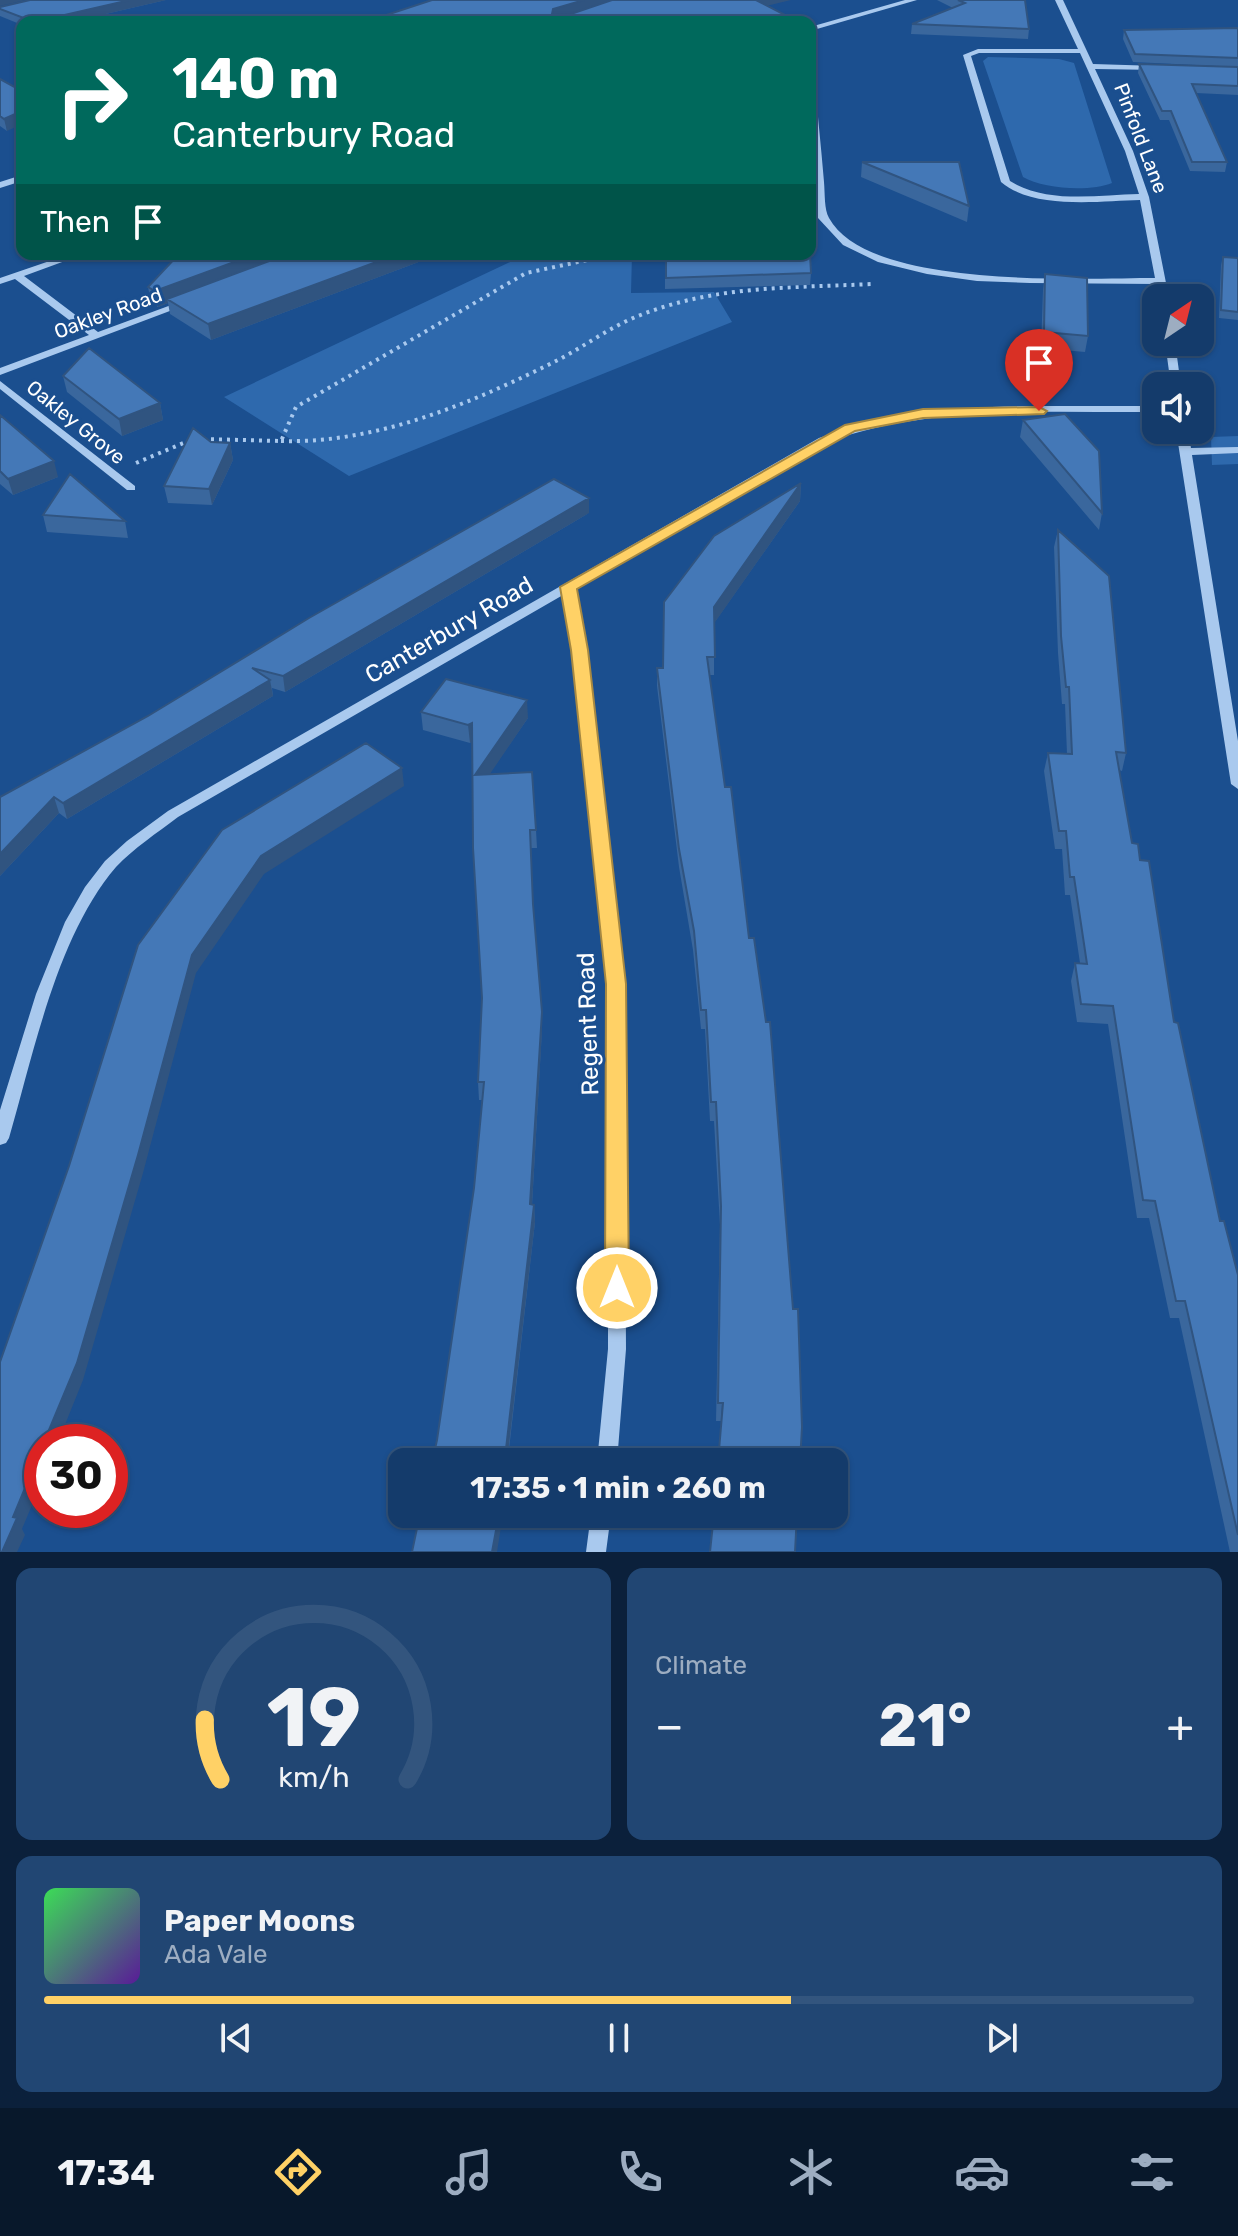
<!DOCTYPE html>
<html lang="en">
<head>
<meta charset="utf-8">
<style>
  body { margin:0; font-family:Rubik,sans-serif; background:#214673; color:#f1f3f6; height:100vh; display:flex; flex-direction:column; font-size:30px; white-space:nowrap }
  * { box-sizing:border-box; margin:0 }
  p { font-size:26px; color:#9dadc1 }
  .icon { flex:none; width:44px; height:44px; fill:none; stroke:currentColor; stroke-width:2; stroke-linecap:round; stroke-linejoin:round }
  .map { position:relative; height:1552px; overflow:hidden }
  .drawer { display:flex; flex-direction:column; gap:16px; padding:16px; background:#0b203b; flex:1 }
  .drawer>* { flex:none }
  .hud { position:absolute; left:16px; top:16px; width:800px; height:244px; border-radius:16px; box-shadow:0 2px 6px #0004,0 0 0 2px #33557e; background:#00695c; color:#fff; overflow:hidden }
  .needle { width:52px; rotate:35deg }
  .fabs { position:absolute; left:1142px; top:284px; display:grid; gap:16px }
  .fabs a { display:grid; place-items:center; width:72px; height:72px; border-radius:16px; background:#143b6b; box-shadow:0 2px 6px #0004,0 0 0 2px #33557e; font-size:40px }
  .speed { position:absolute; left:24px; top:1424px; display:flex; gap:16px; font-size:40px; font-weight:700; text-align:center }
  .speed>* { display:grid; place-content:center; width:104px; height:104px; border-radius:50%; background:#143b6b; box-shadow:0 2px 6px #0004,0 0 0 2px #33557e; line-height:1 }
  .speed .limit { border:12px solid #d22; background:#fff; color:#111 }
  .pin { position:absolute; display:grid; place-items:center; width:68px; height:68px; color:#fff; margin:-82px -34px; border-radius:50% 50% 50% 0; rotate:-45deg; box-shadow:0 0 8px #0007 }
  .pin .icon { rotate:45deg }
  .me { position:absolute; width:88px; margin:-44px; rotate:0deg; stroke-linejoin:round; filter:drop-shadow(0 0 6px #0008) }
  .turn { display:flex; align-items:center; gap:28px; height:168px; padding:0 24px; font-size:36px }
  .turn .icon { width:104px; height:104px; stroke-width:2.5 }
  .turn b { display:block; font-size:56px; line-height:68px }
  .then { display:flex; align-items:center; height:76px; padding:0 24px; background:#0003; gap:16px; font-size:30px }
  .big { font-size:60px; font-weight:700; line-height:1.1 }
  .drawer .widget { flex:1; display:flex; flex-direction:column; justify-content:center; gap:12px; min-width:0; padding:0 28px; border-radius:16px; background:#214673 }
  .drawer .dial { align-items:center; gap:0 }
  .dial svg { height:208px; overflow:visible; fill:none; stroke:#33557e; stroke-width:7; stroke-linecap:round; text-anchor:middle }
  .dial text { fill:#f1f3f6; stroke:none }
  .song { display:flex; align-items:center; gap:24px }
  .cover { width:96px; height:96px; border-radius:12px; background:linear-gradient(135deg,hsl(130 70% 55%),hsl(270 70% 35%)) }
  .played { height:8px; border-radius:4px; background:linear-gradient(90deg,#ffd166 65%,#33557e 65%) }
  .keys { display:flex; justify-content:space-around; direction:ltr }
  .heat { display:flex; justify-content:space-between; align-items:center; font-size:44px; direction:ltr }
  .drawer .tiles { flex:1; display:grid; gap:16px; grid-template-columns:1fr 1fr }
  .widget:last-child { grid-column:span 2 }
  .trip { position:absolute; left:388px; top:1448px; width:460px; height:80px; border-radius:16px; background:#143b6b; box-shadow:0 2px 6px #0004,0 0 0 2px #33557e; font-weight:700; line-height:80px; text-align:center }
  .tab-bar { display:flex; height:128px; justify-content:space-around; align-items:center; background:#08182b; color:#9dadc1 }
  .tab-bar .icon { width:56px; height:56px }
  .tab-bar .current { color:#ffd166 }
  .tab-bar b { font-size:36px; color:#f1f3f6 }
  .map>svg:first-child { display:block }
  .green { fill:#2e69ad }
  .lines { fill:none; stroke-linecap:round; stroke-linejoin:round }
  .path-far1 { stroke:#a9c9ee; stroke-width:3; stroke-dasharray:2 4; stroke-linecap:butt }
  .path { stroke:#a9c9ee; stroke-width:4; stroke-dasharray:3 5; stroke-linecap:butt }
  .minor { fill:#a9c9ee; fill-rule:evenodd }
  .wall { fill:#3a679d }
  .shaded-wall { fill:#305480 }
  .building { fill:#4478b7; stroke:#305480; stroke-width:2 }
  .route { fill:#ffd166; stroke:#a68842; stroke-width:2 }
  .labels { text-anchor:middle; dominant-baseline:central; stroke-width:6; stroke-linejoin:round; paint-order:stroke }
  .far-street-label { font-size:20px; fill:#fff; stroke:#1b4f8f }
  .street-label { font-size:24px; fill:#fff; stroke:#1b4f8f }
</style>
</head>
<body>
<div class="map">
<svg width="1238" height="1552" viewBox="0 0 1238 1552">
  <rect width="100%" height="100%" fill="#1b4f8f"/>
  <path class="green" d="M988,57l71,2 15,4 38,120c-22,9 -69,6 -89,-6l-40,-116z
    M527,254h105l-1,39 83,-1 18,30 -383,154 -125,-79z
    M1238,436v28l-26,1 -1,-28z"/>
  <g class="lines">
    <path class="path-far1" d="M607,257l7,-3"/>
    <path class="path" d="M203,439l78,2 15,-34 230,-134 85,-18
      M281,441c96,3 193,-39 277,-81 27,-14 52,-33 80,-44 77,-31 153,-28 234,-32
      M136,463l57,-24"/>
    <path class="minor" d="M905,0h12l-107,31v-4z
      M1055,0h8l30,64 65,2 4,2 -4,2 -63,-1 38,82 16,46 20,101h-10l-3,-14 -126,-1 -53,-2 -50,-7 -49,-12 -35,-17 -25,-27 -8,-97v-50l4,2c3,36 7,73 10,109 1,11 0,28 5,36 39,72 254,60 326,60l-15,-78c-41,1 -106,10 -139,-18l-38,-127 15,-6h100zM979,53h101l45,98 14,43c-42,1 -92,10 -129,-13l-39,-125z
      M22,175v6l-22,7v-6z
      M70,254h14l-60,22 74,56 84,-31 9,2 -191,72v-7l89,-33 -74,-56 -15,5v-6z
      M1165,342h10l6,44h-10z
      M0,381l135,105v4h-8l-127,-101z
      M1030,406h126v6c-111,1 -223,-8 -329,30l-253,146 12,62 38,334 2,365 -9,113h-20l11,-113v-365l-34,-334 -11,-55 -385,222c-21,16 -44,31 -62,50 -59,69 -82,185 -107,271l-3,5 -6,2v-35l36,-116 29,-72 20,-35 20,-26 22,-20 41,-30 651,-373c71,-26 137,-31 211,-32z
      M1176,430h12l3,18 47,-1v6l-46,2 46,286v48l-7,-5z
      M591,1514h20l-5,38h-20z"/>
  </g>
  <path class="wall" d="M166,0l-95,22h-49v3l-22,-9v-9z
    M937,0h88l4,29 -1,10 -117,-5 1,-10 41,-16z
    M1238,28v39l-105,-5 -10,-23 1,-9z
    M1139,64l99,3v28l-42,-2 31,69 -2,10 -35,-1 -21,-51h-9l-22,-47z
    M0,79l7,52 -7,-5z
    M862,162l107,44 -2,16 -106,-45z
    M440,254l-229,86 -41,-26 -2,-11 -10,4 -7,-5 -3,-15z
    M665,254l146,19 -1,12 -145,4z
    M1223,257l15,1v62l-19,-2 2,-53z
    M1045,274l43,62 -3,16 -44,-4 2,-58z
    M63,376l97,27 3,17 -41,16 -55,-44z
    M0,415l58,62 -45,18 -13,-11z
    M1023,420l79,93 -3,17 -79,-93z
    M211,442l19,1 3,17 -21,45 -44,-2 -4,-17z
    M801,483l-1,18 -86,122v52h-5l16,112 24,151 -28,483h-5l4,-196 -6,-104h-4l-5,-92h-4l-8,-79 -14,-83 -22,-181v-18h6z
    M589,513l-304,179 -13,-4 1,8 -206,123 -8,-6 -59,63v-79l148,-81z
    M43,515l82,6 3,17 -81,-6z
    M1058,530l68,223 -4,18 -3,-1 13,73 8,17 34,162 46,199 18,54v277h-8l-51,-234h-9l-21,-100h-12l-29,-194 -31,-2 -6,-41 4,-18h5l-10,-68h-5l-3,-46h-7l-11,-78 4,-18 19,1 -2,-50h-3l-4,-51 -4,-106z
    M421,712l107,6 -39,56 47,56 1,18h-6l2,60 9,122 -10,175h2l1,17 -26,227 -72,-9 37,-252 8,-88h-3l-1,-18 4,-84 -10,-257 -2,2 -47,-13z"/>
  <path class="shaded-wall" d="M0,0h26l-26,6z
    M130,0h36l-95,22h-37z
    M584,0h34l-65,19 -1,-5 1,-5z
    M754,0h37l-37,9z
    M22,111v13l-15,7 -3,-12z
    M256,254h44l-133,45 1,4 -10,4 -3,-16z
    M398,254h42l-229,86 -3,-16z
    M160,403l3,17 -41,16 -3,-17z
    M230,443l3,17 -21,45 -3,-16z
    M54,461l4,16 -45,18 -5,-16z
    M801,483l-1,18 -87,124 1,-18z
    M589,498v15l-304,179 -2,-16z
    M270,680l3,16 -206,123 -4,-16z
    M527,700l1,18 -51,75 -2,-18z
    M472,723l2,17 -4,3 -2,-18z
    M402,768l2,18 -140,88 -68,99 -53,200 -60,207 -25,62h-14l148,-487 69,-99z
    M54,797l5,16 -59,63v-22z
    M542,1012v18l-11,192 -1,-18z
    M534,1205l1,17 -28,240 -1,-13z
    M42,1447v34l-20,48 3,6 -8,17h-15l11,-35z
    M499,1514h4l-6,38h-5z"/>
  <path class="building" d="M30,0h100l-96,22 -34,-13v-2z
    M432,0h152l-31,9 -1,5 16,1 44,-15h144l37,19v3h-428z
    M958,0h67l4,29 -117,-5 53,-21z
    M1238,28v30l-103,-4 -11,-24z
    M1139,64l99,3v19l-46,-2 35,78h-35l-21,-51h-9z
    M0,79l22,12v20l-18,8 -4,-3z
    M862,162h97l10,44z
    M179,254h77l-101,37 -7,-4z
    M288,254h110l-190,70 -41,-25z
    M666,254h144l1,19 -145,5z
    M1223,257l15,1v54l-17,-2z
    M1045,274l42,4 1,58 -44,-4z
    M89,348l71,55 -41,16 -56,-43z
    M1065,414l34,37 3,62 -79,-93z
    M0,415l54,46 -46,18 -8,-8z
    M193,428l18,14 19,1 -21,46 -45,-3z
    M70,474l55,47 -82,-6z
    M554,479l35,19 -306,178 -31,-8 18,12 -207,123 -9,-6 -54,57v-57l148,-81 161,-98z
    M801,483l-87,124 1,50h-8l18,130h6l18,151h5l12,84h4l23,287h5l4,118 -2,35h-82l5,-59h-5l3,-197 -5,-104h-5l-5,-92h-5l-7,-79 -15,-82 -22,-181h6l1,-66 50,-66z
    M1058,530l51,46 17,177 -10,-1 16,91 6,1 2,16 9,1 25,161 4,1 42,198h4l14,54v260l-53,-234h-9l-21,-100 -12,-1 -30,-194 -32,-2 -6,-41 12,1 -13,-87h-4l-4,-46h-7l-11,-78 24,1 -3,-67h-3l-5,-51z
    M446,679l81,21 -52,75 57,-3 4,58h-6l3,74 9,108 -12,192 4,1 -28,244h5l-3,13h-76l5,-22 37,-252 10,-106h-6l4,-84 -9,-150 -1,-125 -4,2 -47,-13z
    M366,743l36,25 -141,88 -69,99 -54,200 -61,208 -33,79h-2v5l-29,70 4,1 -15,34h-2v-190l69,-196 69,-221 84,-115z
    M420,1514h79l-7,38h-80z
    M714,1514h83l-2,38h-85z"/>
  <path class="route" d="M1039,407l8,4 -3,3 -121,4 -68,13 -278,158 11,61 38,334 3,304 -3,7 -9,3 -8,-3 -4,-7 1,-304 -35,-334 -11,-63 285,-162 78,-16z"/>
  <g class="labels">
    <g class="far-street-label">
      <text transform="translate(1141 138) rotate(69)">Pinfold Lane</text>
      <text transform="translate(108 313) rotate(-20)">Oakley Road</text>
      <text transform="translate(76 422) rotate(39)">Oakley Grove</text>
    </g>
    <g class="street-label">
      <text transform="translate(449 630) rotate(-30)">Canterbury Road</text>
      <text transform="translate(588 1024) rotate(-92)">Regent Road</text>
    </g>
  </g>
</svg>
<div class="fabs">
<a><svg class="needle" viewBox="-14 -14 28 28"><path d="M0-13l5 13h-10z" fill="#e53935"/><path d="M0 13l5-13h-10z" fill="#9dadc1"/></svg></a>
<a><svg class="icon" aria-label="sound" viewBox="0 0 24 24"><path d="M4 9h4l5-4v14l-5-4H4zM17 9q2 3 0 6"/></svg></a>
</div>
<div class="speed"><div class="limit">30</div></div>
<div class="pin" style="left:1039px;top:411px;background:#d93025"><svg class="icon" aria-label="arrive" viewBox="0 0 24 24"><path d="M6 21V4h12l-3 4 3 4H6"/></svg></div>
<svg class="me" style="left:617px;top:1288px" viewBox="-20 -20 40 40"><circle r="17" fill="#ffd166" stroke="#fff" stroke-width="3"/><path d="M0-11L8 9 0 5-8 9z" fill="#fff"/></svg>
<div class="trip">17:35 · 1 min · 260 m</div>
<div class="hud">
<div class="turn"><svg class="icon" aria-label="right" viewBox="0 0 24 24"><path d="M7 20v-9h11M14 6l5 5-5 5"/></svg><div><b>140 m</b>Canterbury Road</div></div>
<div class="then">Then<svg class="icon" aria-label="arrive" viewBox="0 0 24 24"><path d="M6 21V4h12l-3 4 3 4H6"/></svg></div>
</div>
</div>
<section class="drawer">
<div class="tiles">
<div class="widget dial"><svg viewBox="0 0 100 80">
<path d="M14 69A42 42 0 1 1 86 69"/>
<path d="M14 69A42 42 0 0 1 8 46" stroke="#ffd166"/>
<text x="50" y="56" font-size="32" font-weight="700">19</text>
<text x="50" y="72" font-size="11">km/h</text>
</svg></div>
<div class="widget"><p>Climate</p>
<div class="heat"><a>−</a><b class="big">21°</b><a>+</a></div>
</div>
<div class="widget">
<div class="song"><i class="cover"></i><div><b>Paper Moons</b><p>Ada Vale</p></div></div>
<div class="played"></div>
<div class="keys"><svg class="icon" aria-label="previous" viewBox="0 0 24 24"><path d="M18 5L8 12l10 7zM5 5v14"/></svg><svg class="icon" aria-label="pause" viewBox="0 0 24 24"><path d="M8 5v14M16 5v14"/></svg><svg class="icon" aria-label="next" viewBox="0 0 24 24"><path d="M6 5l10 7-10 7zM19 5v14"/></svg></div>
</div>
</div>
</section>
<nav class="tab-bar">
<b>17:34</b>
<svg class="icon current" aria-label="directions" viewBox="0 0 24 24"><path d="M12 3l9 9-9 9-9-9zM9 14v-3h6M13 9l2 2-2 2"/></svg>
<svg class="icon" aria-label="music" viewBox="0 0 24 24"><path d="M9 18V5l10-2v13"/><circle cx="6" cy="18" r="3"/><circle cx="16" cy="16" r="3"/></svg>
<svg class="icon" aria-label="phone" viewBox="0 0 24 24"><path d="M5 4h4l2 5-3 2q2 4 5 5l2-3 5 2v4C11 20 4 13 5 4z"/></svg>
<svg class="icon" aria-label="climate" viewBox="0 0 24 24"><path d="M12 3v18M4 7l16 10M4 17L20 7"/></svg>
<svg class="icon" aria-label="car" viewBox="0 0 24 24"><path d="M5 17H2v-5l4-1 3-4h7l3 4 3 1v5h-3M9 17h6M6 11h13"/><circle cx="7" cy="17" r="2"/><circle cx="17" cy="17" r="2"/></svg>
<svg class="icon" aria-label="filters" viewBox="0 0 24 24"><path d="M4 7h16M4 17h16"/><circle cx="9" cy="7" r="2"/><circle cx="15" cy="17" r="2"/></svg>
</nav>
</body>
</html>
